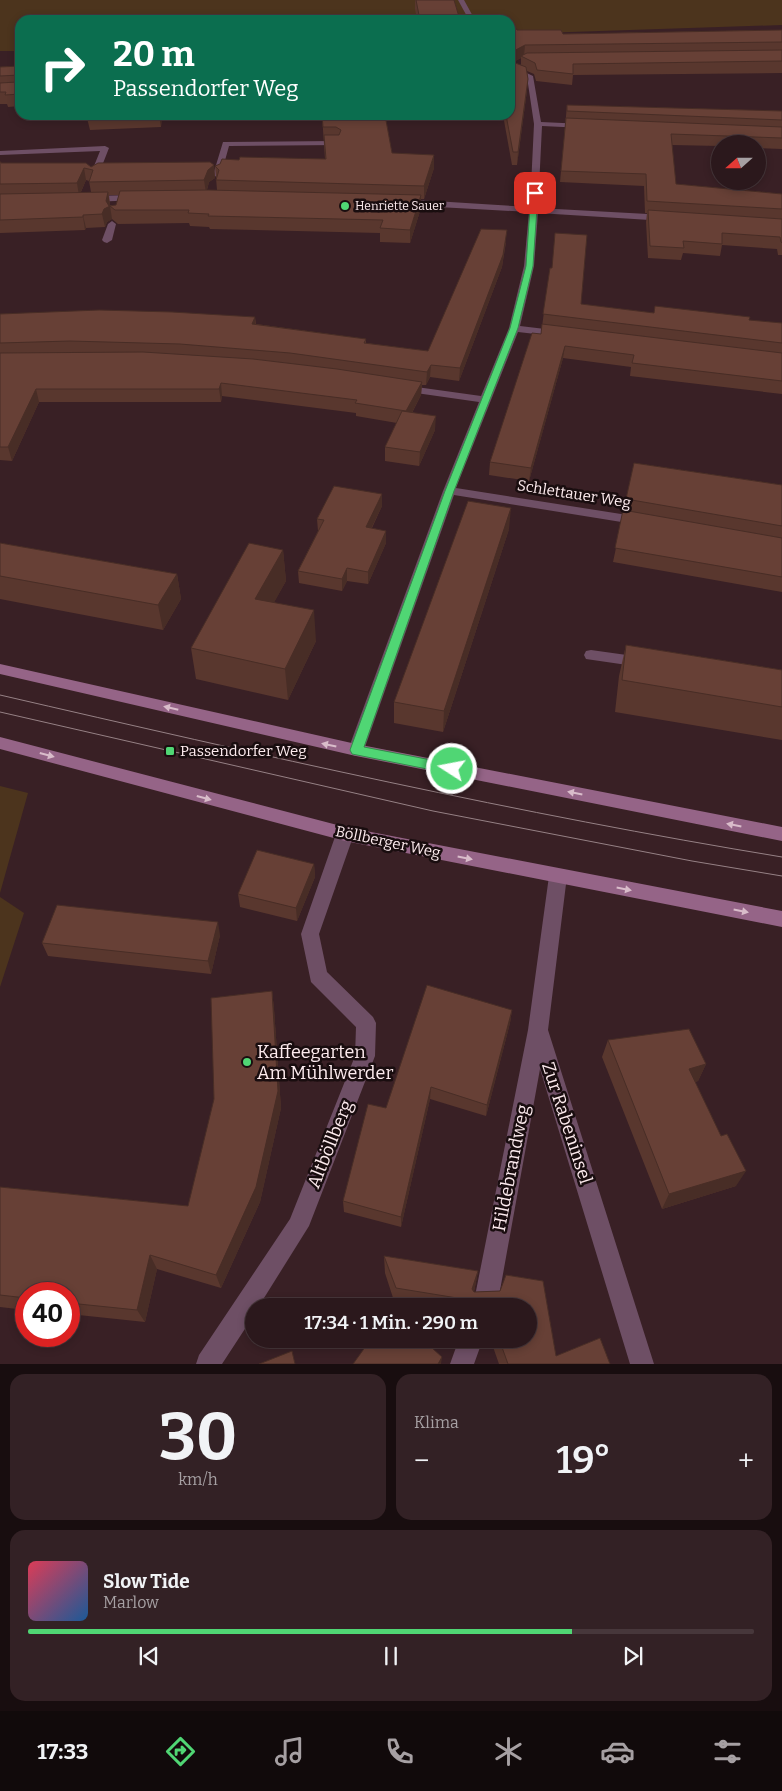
<!DOCTYPE html>
<html lang="de">
<head>
<meta charset="utf-8">
<style>
  body { margin:0; font-family:Bitter,serif; background:#332125; color:#f1f3f6; height:100vh; display:flex; flex-direction:column; font-size:19px; white-space:nowrap }
  * { box-sizing:border-box; margin:0 }
  p { font-size:16px; color:#a6a0a3 }
  .icon { flex:none; width:28px; height:28px; fill:none; stroke:currentColor; stroke-width:2; stroke-linecap:round; stroke-linejoin:round }
  .map { position:relative; height:1364px; overflow:hidden }
  .details { display:flex; flex-direction:column; gap:10px; padding:10px; background:#180d0f; flex:1 }
  .details>* { flex:none }
  .guide { position:absolute; left:15px; top:15px; width:500px; height:105px; border-radius:15px; box-shadow:0 2px 8px #0003,0 0 0 1px #47373b; background:#0b6e4f; color:#fff; overflow:hidden }
  .needle { width:32px; rotate:249deg }
  .fabs { position:absolute; left:711px; top:135px; display:grid; gap:10px }
  .fabs a { display:grid; place-items:center; width:55px; height:55px; border-radius:50%; background:#2b181c; box-shadow:0 2px 8px #0003,0 0 0 1px #47373b; font-size:25px }
  .speed { position:absolute; left:15px; top:1282px; display:flex; gap:10px; font-size:25px; font-weight:700; text-align:center }
  .speed>* { display:grid; place-content:center; width:65px; height:65px; border-radius:50%; background:#2b181c; box-shadow:0 2px 8px #0003,0 0 0 1px #47373b; line-height:1 }
  .speed .limit { border:8px solid #d22; background:#fff; color:#111 }
  .pin { position:absolute; display:grid; place-items:center; width:42px; height:42px; color:#fff; margin:-21px; border-radius:10px; box-shadow:0 2px 8px #0006 }
  .me { position:absolute; width:55px; margin:-28px; rotate:281deg; stroke-linejoin:round; filter:drop-shadow(0 0 4px #0008) }
  .turn { display:flex; align-items:center; gap:18px; height:105px; padding:0 15px; font-size:22px }
  .turn .icon { width:65px; height:65px; stroke-width:2.5 }
  .turn b { display:block; font-size:35px; line-height:42px }
  .big { font-size:38px; font-weight:600; line-height:1.1 }
  .details .widget { flex:1; display:flex; flex-direction:column; justify-content:center; gap:8px; min-width:0; padding:0 18px; border-radius:15px; background:#332125 }
  .details .dial { align-items:center; gap:0 }
  .dial b { font-size:65px; line-height:1 }
  .song { display:flex; align-items:center; gap:15px }
  .cover { width:60px; height:60px; border-radius:8px; background:linear-gradient(135deg,hsl(350 70% 55%),hsl(210 70% 35%)) }
  .played { height:5px; border-radius:2px; background:linear-gradient(90deg,#50d674 75%,#47373b 75%) }
  .keys { display:flex; justify-content:space-around; direction:ltr }
  .heat { display:flex; justify-content:space-between; align-items:center; font-size:28px; direction:ltr }
  .details .tiles { flex:1; display:grid; gap:10px; grid-template-columns:1fr 1fr }
  .widget:last-child { grid-column:span 2 }
  .trip { position:absolute; left:245px; top:1298px; width:292px; height:50px; border-radius:25px; background:#2b181c; box-shadow:0 2px 8px #0003,0 0 0 1px #47373b; font-weight:600; line-height:50px; text-align:center }
  .tab-bar { display:flex; height:80px; justify-content:space-around; align-items:center; background:#110a0b; color:#a6a0a3 }
  .tab-bar .icon { width:35px; height:35px }
  .tab-bar .active { color:#50d674 }
  .tab-bar b { font-size:22px; color:#f1f3f6 }
  .map>svg:first-child { display:block }
  .green { fill:#4c341d }
  .lines { fill:none; stroke-linecap:round; stroke-linejoin:round }
  .lane { fill:#6e4f65; fill-rule:evenodd }
  .street { fill:#6e4f65; fill-rule:evenodd }
  .secondary { fill:#956487; fill-rule:evenodd }
  .tram { stroke:#968185; stroke-width:1 }
  .wall { fill:#59372e; fill-rule:evenodd }
  .shaded-wall { fill:#482d26 }
  .building { fill:#674036; stroke:#482d26 }
  .oneway { fill:#d9bcca }
  .route { fill:#50d674; stroke:#348b4b }
  .poi-dot { fill:#50d674; stroke:#190d0f; stroke-width:2 }
  .labels { text-anchor:middle; dominant-baseline:central; stroke-width:5; stroke-linejoin:round; paint-order:stroke }
  .far-poi-label { font-size:12px; fill:#fdebee; stroke:#190d0f; text-anchor:start }
  .street-label { font-size:15px; fill:#fdebee; stroke:#190d0f }
  .poi-label { font-size:15px; fill:#fdebee; stroke:#190d0f; text-anchor:start }
  .near-poi-label { font-size:18px; fill:#fdebee; stroke:#190d0f; text-anchor:start }
  .near-street-label { font-size:18px; fill:#fdebee; stroke:#190d0f }
</style>
</head>
<body>
<div class="map">
<svg width="782" height="1364" viewBox="0 0 782 1364">
  <rect width="100%" height="100%" fill="#392025"/>
  <path class="green" d="M0,0h782v25l-272,9v-14h-490v31h-20z
    M0,786l28,7 -28,100z
    M0,897l24,16 -24,74z"/>
  <g class="lines">
    <path class="lane" d="M336,141l4,2 -1,2 -110,1 -8,29 -4,2 -4,-2 10,-33z
      M105,146l4,2 -11,28 -4,2 -4,-2 10,-25 -100,4v-4z
      M112,221l4,3 -4,16 -5,3 -3,-1 -2,-2 6,-16z"/>
    <path class="street" d="M458,0h6l11,20h-6z
      M510,65l23,11 8,46 43,2 4,2 -4,2 -42,-2 -4,82 128,7 4,3 -4,3 -128,-8 -4,53 -14,60 42,5 5,3 -5,3 -44,-5 -62,156 184,29 6,4 -6,4 -186,-30 -90,255 -2,4 -6,2 -6,-2 -2,-4 95,-259 36,-89 -77,-11 -6,-3 6,-3 79,11 28,-68 15,-62 5,-54 -127,-7 -4,-3 4,-3 128,8 4,-83 -7,-47 -17,-7z
      M139,195l4,3 -1,2 -53,2 -4,-3 4,-3z
      M591,650l50,7 5,1 2,4 -2,4 -5,1 -55,-8 -2,-4 2,-4z
      M345,827l6,2 3,5 -35,100 8,38 46,45 3,6 -1,33 -66,170 -50,80h-5v9l-32,49h-26l3,-9 91,-136 65,-163 1,-29 -45,-45 -10,-48 35,-100 3,-5z
      M558,869l6,2 3,5 -19,154 106,334h-24l-90,-295 -41,227 -4,10h-24l4,-10 53,-266 21,-154 3,-5z
      M459,1339h24l-9,25h-24z"/>
    <path class="secondary" d="M0,664l356,80 426,83v14l-426,-85 -356,-82z
      M0,737l345,90 437,84v16l-437,-86 -345,-92z"/>
    <path class="tram" d="M0,695c260,60 519,119 782,162
      M0,712l433,99 259,50 90,15"/>
  </g>
  <path class="wall" d="M415,0h39l6,20h-43l-2,-11z
    M510,27l7,3 46,4 219,-4v43l-209,2 -1,10 -36,-4 -2,-7 -7,-3 1,8 -1,11 -10,75h-5l-9,-50h7zM521,58v7l-8,-3z
    M20,66v40l-12,1 -1,-3h-7v-37z
    M567,105l215,6v38l-24,-1v-4h-38v2l-48,-1 4,39 106,10v61h-4l-1,-6 -55,-4 -2,11 -37,-3 -2,7 -33,-2 -2,-36 1,-9h-2l-1,-27 -84,-4z
    M162,115l-1,12 -71,3 -3,-12z
    M322,115h63l7,38 42,2v13l-10,31h-3v9l-11,35 -30,-1v-9l-170,-4 -1,-2 -19,-1 -1,-3 -71,1 -6,-5 -5,3 -2,5 -19,1 -1,2 -85,3v-71l1,1 90,4 123,-2 1,13 -6,4 -2,8h10l-2,-24 24,-6 86,-1zM86,180l3,1 2,11h-10zM109,195h10l-3,10h-6z
    M506,242l-4,25 -43,114 -29,-4 -4,8h-4l-1,10 -9,18 23,17 -16,36 -34,-5v-14l12,-24 -41,-7v-3l-134,-17 -1,6h-182l-27,59 -12,-1v-146l255,3 1,7 110,15v4l62,8z
    M550,268l31,36 73,9 128,10v71l-152,-18 1,-9 -68,-9 -34,123 -40,-6 1,-13 51,-128z
    M634,463l148,22v107l-169,-30z
    M382,494v12l-10,22 14,3v12l-18,41 -21,-3 -5,10 -43,-8 -1,-12 20,-40 -1,-12z
    M509,529l-66,203 -49,-9v-21z
    M0,543l177,31 4,25 -18,31 -163,-31z
    M283,550l3,31 -12,21 42,39 -28,59 -92,-21 -5,-31z
    M626,645l156,25v70l-167,-28 4,-36z
    M314,864l1,13 -18,44 -57,-14 -2,-13z
    M220,935l-9,39 -163,-18 -6,-13z
    M272,991l2,18 7,99 -21,94 -39,86 -64,-19 -12,53 -76,-8v-20h-43v16l-26,-3v-120l188,19z
    M512,1010l-2,13 -24,93 -56,-17 -29,128 -57,-15 -1,-11 43,-93z
    M608,1040l98,24 -8,17 -3,1 26,54 15,50 -74,23 -60,-152z
    M384,1256l94,15 -4,21 26,-1 6,-16 37,6 13,75 44,-18 10,26h-111l-7,-20 1,-5h36v-33h-122l-12,-2 -10,-31z"/>
  <path class="shaded-wall" d="M525,45l-1,11h-3v2l-11,6v-11z
    M528,79l-1,11 -10,75 1,-13z
    M159,115h3l-1,12z
    M434,155v13l-10,31v-13z
    M214,165l1,13 -6,4 -3,11 -2,-13 4,-10z
    M84,168l2,12 -7,16 -2,-13z
    M108,192l4,27 -5,3 -2,5 -3,-13z
    M421,195v13l-11,35v-13z
    M83,215l3,13 -1,2 -2,-13z
    M507,230l-5,37 -43,114 1,-13z
    M255,317l1,13 -4,-6z
    M565,346l-2,12 -34,123 2,-13z
    M431,365l-1,12 -4,8 1,-13z
    M422,382l-1,13 -15,29v-13z
    M221,383l1,13 -1,6 -2,-13z
    M36,389l3,13 -27,59 -4,-14z
    M436,416l-1,14 -16,36 1,-14z
    M382,494v12l-16,33v-12z
    M511,508l-2,21 -66,203 1,-21z
    M386,531v12l-18,41v-12z
    M283,550l3,31 -27,49 -4,-31z
    M347,568v13l-5,10v-12z
    M177,574l4,25 -18,31 -5,-25z
    M314,610l2,31 -28,59 -3,-31z
    M314,864l1,13 -18,44 -1,-13z
    M218,922l2,13 -9,39 -3,-13z
    M272,991l2,18 7,99 -21,94 -39,86 -5,-13z
    M512,1010l-2,13 -24,93 1,-11z
    M706,1064l-8,17 -17,5 8,-17z
    M431,1087l-1,12 -29,128v-10z
    M746,1171l-10,15 -74,23 7,-15z
    M150,1255l7,14 -12,53 -8,-12z
    M478,1271l-3,16 -4,13 1,-11z
    M442,1357l-1,7h-3z"/>
  <path class="building" d="M416,0h38l6,20h-40z
    M510,27h5l2,3h44l2,4 219,-4v12l-257,3 -15,8z
    M782,50v11l-209,3v10l-36,-4 -2,-7 -14,-7 6,-3z
    M510,61l16,6 2,12 -10,73h-5l-7,-37h4z
    M20,66v28l-15,1 1,-3h-6v-9l17,-1 2,-7 -19,1v-9z
    M567,105l215,6v9l-215,-9z
    M88,115h66l-67,3z
    M322,115h63l7,38 42,2 -10,31 -208,-6 3,-10 -4,-4 5,-2 2,-5 17,1 1,-3 86,2 -2,-24h15l2,-5 -5,-3h-13z
    M566,118l216,9v11l-111,-4 5,50 106,10v15l-135,-8 -1,-27 -85,-3z
    M0,162h1v1h85l5,4 7,-4 112,-1 4,3 -6,5 -4,10 -115,2 4,-12 -9,-2 -7,15 -77,1z
    M208,190l213,5 -11,35 -30,-2 3,-8 -175,-4 1,-2 -21,-1 1,-3h-74l-5,-4 -6,3 -2,5 -19,1v2l-83,3v-26l108,-2 -2,9 3,5 7,-1 4,-14z
    M648,210l134,9v24l-1,-1 -1,-5 -58,-4v11l-39,-3 1,7 -34,-2z
    M481,229l26,1 -4,25 -43,113 -29,-3 -4,7 -137,-19 -110,-9 -110,-3 -70,2v-29l99,-4 73,2 83,5 -3,7 114,15 -2,4 64,8z
    M555,233l32,2 -6,69 73,9 1,-7 95,11 -1,3 33,3v20l-239,-29 7,-46h2z
    M542,324l240,29v28l-150,-18 2,-8 -69,-9 -34,122 -41,-6 42,-129 9,1z
    M143,352l110,7 84,10 85,13 -16,29 -51,-8 2,-3 -136,-17 -2,6h-183l-28,58h-8v-94z
    M402,411l34,5 -16,36 -35,-5z
    M634,463l148,22v41l-156,-27z
    M334,486l48,8 -16,33 20,4 -18,41 -21,-4 -5,11 -44,-8 26,-51 -7,-1z
    M468,501l43,7 -67,203 -50,-9z
    M623,510l159,28v39l-167,-29z
    M0,543l177,31 -19,31 -158,-29z
    M249,543l34,7 -28,49 59,11 -29,59 -94,-21z
    M626,645l156,25v37l-160,-27z
    M257,850l57,14 -18,44 -58,-14z
    M57,905l161,17 -10,39 -166,-18z
    M427,985l85,25 -25,95 -56,-18 -30,130 -58,-16 25,-97 18,4z
    M272,991l6,100 -22,96 -40,88 -66,-20 -13,55 -68,-7v-9h-43v4l-26,-3v-108l188,19 26,-107 -3,-101z
    M689,1029l17,35 -17,5 32,67 6,-2 19,37 -77,23 -61,-154z
    M384,1256l94,15 -6,18 2,3 26,-1 6,-16 37,6 13,75 44,-18 10,26h-102l-9,-25h30v-33h-30l1,-1 -104,-17z
    M371,1339h51l20,18 -4,7h-85z
    M292,1351l3,13h-36z"/>
  <defs><path id="oneway-solid" d="M-6-.8H1V-3.2L6.5 0L1 3.2V.8H-6Z" transform="scale(1.25)"/></defs>
  <g class="oneway">
    <use href="#oneway-solid" transform="translate(171 708) rotate(-167)"/>
    <use href="#oneway-solid" transform="translate(329 745) rotate(-168)"/>
    <use href="#oneway-solid" transform="translate(47 755) rotate(15)"/>
    <use href="#oneway-solid" transform="translate(575 793) rotate(-169)"/>
    <use href="#oneway-solid" transform="translate(204 798) rotate(15)"/>
    <use href="#oneway-solid" transform="translate(734 825) rotate(-169)"/>
    <use href="#oneway-solid" transform="translate(465 858) rotate(11)"/>
    <use href="#oneway-solid" transform="translate(624 889) rotate(11)"/>
    <use href="#oneway-solid" transform="translate(741 911) rotate(11)"/>
  </g>
  <path class="route" d="M535,191l3,2 -5,73 -15,62 -64,163 -90,256 88,17 4,2 2,3 -2,3 -4,2 -100,-20 -2,-4 95,-259 65,-163 16,-62 5,-73z"/>
  <g class="poi-dot">
    <circle cx="345" cy="206" r="5"/>
    <rect x="165" y="746" width="10" height="10" rx="2.5"/>
    <circle cx="247" cy="1062" r="5"/>
  </g>
  <g class="labels">
    <g class="far-poi-label">
      <text x="355" y="206">Henriette Sauer</text>
    </g>
    <g class="street-label">
      <text transform="translate(574 494) rotate(9)">Schlettauer Weg</text>
      <text transform="translate(388 842) rotate(12)">Böllberger Weg</text>
    </g>
    <g class="poi-label">
      <text x="180" y="751">Passendorfer Weg</text>
    </g>
    <g class="near-poi-label">
      <text x="257" y="1052">Kaffeegarten<tspan x="257" dy="21">Am Mühlwerder</tspan></text>
    </g>
    <g class="near-street-label">
      <text transform="translate(567 1123) rotate(72)">Zur Rabeninsel</text>
      <text transform="translate(330 1144) rotate(-68)">Altböllberg</text>
      <text transform="translate(511 1168) rotate(-79)">Hildebrandweg</text>
    </g>
  </g>
</svg>
<div class="fabs">
<a><svg class="needle" viewBox="-14 -14 28 28"><path d="M0-13l5 13h-10z" fill="#e53935"/><path d="M0 13l5-13h-10z" fill="#a6a0a3"/></svg></a>
</div>
<div class="speed"><div class="limit">40</div></div>
<div class="pin" style="left:535px;top:193px;background:#d93025"><svg class="icon" aria-label="arrive" viewBox="0 0 24 24"><path d="M6 21V4h12l-3 4 3 4H6"/></svg></div>
<svg class="me" style="left:452px;top:769px" viewBox="-20 -20 40 40"><circle r="17" fill="#50d674" stroke="#fff" stroke-width="3"/><path d="M0-11L8 9 0 5-8 9z" fill="#fff"/></svg>
<div class="trip">17:34 · 1 Min. · 290 m</div>
<div class="guide">
<div class="turn"><svg class="icon" aria-label="right" viewBox="0 0 24 24"><path d="M7 20v-9h11M14 6l5 5-5 5"/></svg><div><b>20 m</b>Passendorfer Weg</div></div>
</div>
</div>
<section class="details">
<div class="tiles">
<div class="widget dial"><b>30</b><p>km/h</p></div>
<div class="widget"><p>Klima</p>
<div class="heat"><a>−</a><b class="big">19°</b><a>+</a></div>
</div>
<div class="widget">
<div class="song"><i class="cover"></i><div><b>Slow Tide</b><p>Marlow</p></div></div>
<div class="played"></div>
<div class="keys"><svg class="icon" aria-label="previous" viewBox="0 0 24 24"><path d="M18 5L8 12l10 7zM5 5v14"/></svg><svg class="icon" aria-label="pause" viewBox="0 0 24 24"><path d="M8 5v14M16 5v14"/></svg><svg class="icon" aria-label="next" viewBox="0 0 24 24"><path d="M6 5l10 7-10 7zM19 5v14"/></svg></div>
</div>
</div>
</section>
<nav class="tab-bar">
<b>17:33</b>
<svg class="icon active" aria-label="directions" viewBox="0 0 24 24"><path d="M12 3l9 9-9 9-9-9zM9 14v-3h6M13 9l2 2-2 2"/></svg>
<svg class="icon" aria-label="music" viewBox="0 0 24 24"><path d="M9 18V5l10-2v13"/><circle cx="6" cy="18" r="3"/><circle cx="16" cy="16" r="3"/></svg>
<svg class="icon" aria-label="phone" viewBox="0 0 24 24"><path d="M5 4h4l2 5-3 2q2 4 5 5l2-3 5 2v4C11 20 4 13 5 4z"/></svg>
<svg class="icon" aria-label="climate" viewBox="0 0 24 24"><path d="M12 3v18M4 7l16 10M4 17L20 7"/></svg>
<svg class="icon" aria-label="car" viewBox="0 0 24 24"><path d="M5 17H2v-5l4-1 3-4h7l3 4 3 1v5h-3M9 17h6M6 11h13"/><circle cx="7" cy="17" r="2"/><circle cx="17" cy="17" r="2"/></svg>
<svg class="icon" aria-label="filters" viewBox="0 0 24 24"><path d="M4 7h16M4 17h16"/><circle cx="9" cy="7" r="2"/><circle cx="15" cy="17" r="2"/></svg>
</nav>
</body>
</html>
